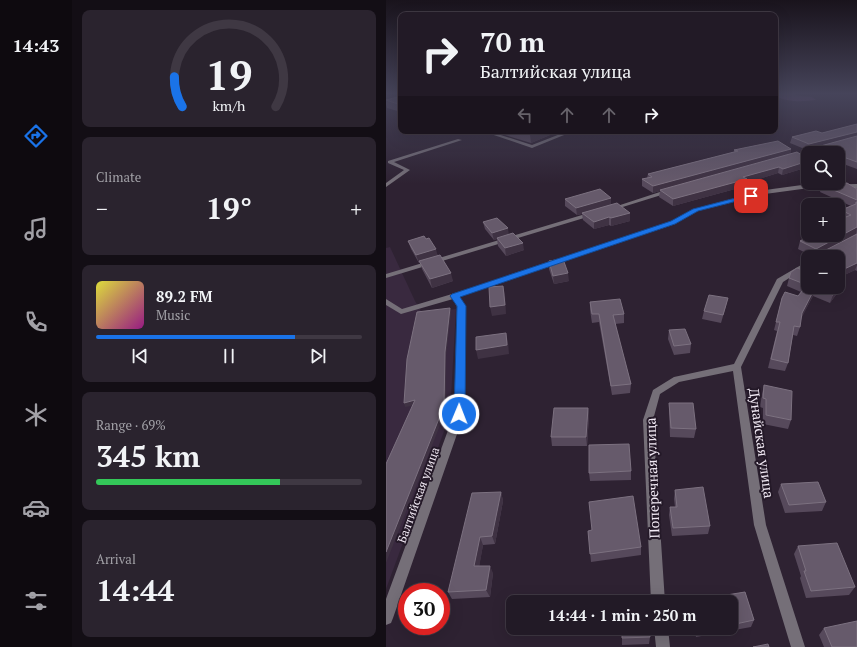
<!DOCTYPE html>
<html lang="en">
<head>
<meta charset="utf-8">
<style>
  body { margin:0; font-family:"PT Serif",serif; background:#2a232e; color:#f1f3f6; height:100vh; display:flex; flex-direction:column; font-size:15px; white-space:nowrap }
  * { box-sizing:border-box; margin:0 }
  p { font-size:13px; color:#a2a1a7 }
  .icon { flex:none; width:22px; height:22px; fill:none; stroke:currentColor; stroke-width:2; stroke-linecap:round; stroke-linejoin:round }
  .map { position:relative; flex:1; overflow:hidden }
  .sheet { display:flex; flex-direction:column; gap:10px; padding:10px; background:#130e15; width:314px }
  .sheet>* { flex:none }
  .banner { position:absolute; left:12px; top:12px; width:380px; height:122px; border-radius:8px; box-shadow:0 4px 16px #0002,0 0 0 1px #3f3843; background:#221a26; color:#f1f3f6; overflow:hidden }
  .tools { position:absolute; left:415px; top:146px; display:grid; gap:8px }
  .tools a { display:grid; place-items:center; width:44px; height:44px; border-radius:8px; background:#221a26; box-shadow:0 4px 16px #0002,0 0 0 1px #3f3843; font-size:20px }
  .speed { position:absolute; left:12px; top:583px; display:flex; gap:8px; font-size:20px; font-weight:700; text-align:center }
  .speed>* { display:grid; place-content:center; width:52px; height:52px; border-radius:50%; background:#221a26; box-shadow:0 4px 16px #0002,0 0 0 1px #3f3843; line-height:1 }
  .speed .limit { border:6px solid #d22; background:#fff; color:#111 }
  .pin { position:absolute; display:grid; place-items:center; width:34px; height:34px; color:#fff; margin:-17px; border-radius:8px; box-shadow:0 2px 6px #0006 }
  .me { position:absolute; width:44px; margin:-22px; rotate:1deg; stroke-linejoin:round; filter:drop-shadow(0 0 3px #0008) }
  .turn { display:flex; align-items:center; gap:14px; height:84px; padding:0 16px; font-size:18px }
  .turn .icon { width:52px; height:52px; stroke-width:2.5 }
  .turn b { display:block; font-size:28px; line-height:34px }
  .lanes { display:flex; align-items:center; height:38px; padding:0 16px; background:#0003; justify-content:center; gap:20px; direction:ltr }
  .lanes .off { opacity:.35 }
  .big { font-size:30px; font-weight:700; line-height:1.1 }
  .sheet .widget { flex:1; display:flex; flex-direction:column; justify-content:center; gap:6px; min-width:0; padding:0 14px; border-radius:8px; background:#2a232e }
  .sheet .dial { align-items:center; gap:0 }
  .dial svg { height:104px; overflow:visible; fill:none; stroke:#3f3843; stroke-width:7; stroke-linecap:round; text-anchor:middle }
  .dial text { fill:#f1f3f6; stroke:none }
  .song { display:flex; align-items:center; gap:12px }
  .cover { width:48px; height:48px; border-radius:6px; background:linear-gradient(135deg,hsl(60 70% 55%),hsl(310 70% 35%)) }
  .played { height:4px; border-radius:2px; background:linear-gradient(90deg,#1a73e8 75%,#3f3843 75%) }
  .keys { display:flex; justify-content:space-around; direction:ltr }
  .heat { display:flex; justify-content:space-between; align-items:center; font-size:22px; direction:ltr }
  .charge { height:6px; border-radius:3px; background:linear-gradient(90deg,#34c759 69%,#3f3843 0) }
  .trip { position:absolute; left:120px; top:595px; width:232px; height:40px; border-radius:8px; background:#221a26; box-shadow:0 4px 16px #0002,0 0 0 1px #3f3843; font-weight:700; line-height:40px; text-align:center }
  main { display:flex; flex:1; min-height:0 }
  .tab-bar { display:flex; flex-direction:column; width:72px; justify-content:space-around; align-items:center; background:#0e0a0f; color:#a2a1a7 }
  .tab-bar .icon { width:28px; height:28px }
  .tab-bar .current { color:#1a73e8 }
  .tab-bar b { font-size:18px; color:#f1f3f6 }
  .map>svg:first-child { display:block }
  .built { fill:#39293f }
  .green { fill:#603e6c }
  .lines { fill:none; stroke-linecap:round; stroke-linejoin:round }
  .lane { fill:#756f78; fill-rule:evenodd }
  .street { fill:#756f78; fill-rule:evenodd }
  .wall { fill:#56495b; fill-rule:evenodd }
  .shaded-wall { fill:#3f3243 }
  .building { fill:#665a6b; stroke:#7c7180 }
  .route { fill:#1a73e8; stroke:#114b97 }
  .labels { text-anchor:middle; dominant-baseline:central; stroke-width:4; stroke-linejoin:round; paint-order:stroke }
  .street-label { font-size:12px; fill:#f1e9f4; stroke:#241928 }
  .near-street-label { font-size:14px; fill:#f1e9f4; stroke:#241928 }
</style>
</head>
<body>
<main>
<nav class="tab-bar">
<b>14:43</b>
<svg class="icon current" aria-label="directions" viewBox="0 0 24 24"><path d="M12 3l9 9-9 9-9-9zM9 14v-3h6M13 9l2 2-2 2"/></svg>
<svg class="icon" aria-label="music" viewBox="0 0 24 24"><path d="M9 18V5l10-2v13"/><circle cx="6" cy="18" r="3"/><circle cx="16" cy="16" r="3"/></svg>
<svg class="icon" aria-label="phone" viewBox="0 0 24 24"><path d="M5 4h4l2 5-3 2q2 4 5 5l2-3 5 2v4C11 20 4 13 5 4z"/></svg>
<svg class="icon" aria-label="climate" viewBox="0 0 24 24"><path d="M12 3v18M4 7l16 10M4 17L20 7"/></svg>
<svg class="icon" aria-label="car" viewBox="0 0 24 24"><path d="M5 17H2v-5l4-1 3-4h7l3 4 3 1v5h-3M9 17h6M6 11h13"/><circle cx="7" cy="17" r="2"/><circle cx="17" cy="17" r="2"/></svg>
<svg class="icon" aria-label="filters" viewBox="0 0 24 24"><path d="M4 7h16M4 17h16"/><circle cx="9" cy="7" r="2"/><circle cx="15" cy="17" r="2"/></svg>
</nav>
<section class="sheet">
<div class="widget dial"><svg viewBox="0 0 100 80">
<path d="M14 69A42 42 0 1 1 86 69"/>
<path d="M14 69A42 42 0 0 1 8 46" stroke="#1a73e8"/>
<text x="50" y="56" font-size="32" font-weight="700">19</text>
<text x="50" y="72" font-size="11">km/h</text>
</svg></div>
<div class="widget"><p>Climate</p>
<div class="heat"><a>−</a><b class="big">19°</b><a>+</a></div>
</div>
<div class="widget">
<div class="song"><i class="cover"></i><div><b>89.2 FM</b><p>Music</p></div></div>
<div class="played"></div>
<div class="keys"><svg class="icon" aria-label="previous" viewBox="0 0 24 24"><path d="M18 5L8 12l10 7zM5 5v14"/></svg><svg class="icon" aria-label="pause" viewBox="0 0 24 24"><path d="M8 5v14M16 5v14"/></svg><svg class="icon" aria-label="next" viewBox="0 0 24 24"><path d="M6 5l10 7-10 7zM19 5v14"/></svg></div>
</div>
<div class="widget"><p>Range · 69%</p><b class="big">345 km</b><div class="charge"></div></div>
<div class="widget"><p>Arrival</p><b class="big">14:44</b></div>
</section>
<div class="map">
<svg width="471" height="647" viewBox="0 0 471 647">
  <rect width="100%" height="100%" fill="#2e2232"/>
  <path class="built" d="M4,247l25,54 7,12 34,-4 -6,106 -64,174v-341z"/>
  <path class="green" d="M389,94h22l-5,1 20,2 4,3c-14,2 -29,2 -41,-4z"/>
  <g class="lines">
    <path class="lane" d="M96,131h6l44,14 36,-14h6l-42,17z
      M72,139l4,1 -68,22 16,8 -24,17v-4l18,-13 -16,-7v-2z"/>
    <path class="street" d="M439,146l4,1 -35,11 -4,-1z
      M471,184v4l-55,1 -37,5 -67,17 -23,13 -216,73 6,10 -1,107 -71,204 -2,5 -5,2v-26l68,-185 3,-107 -4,-8 -52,15 -15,-9v-6l16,10 50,-15 219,-72 23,-13 71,-19 37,-5z
      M283,189l3,2 -1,1 -58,18 -5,-1z
      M206,212l2,1v2l-208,63v-4z
      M422,261v5l-25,16 -42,85 25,158 39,122h-14l-37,-122 -21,-154 -54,11 -19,12 -7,26 12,182h-14l-8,-182 10,-30 21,-13 60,-13 43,-85z
      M268,628h14l2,19h-14z"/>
  </g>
  <path class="wall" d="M15,96v16l-14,-4 -1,-4v-4z
    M471,124v45l-19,-7v-9h-22l1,-6 -10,3 -17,-7 2,-6 30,-4z
    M106,131h58v4l-19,8z
    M405,149l-1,5 18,5v8l-26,8 -4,-2 -32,10v3l-73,20 -14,-9 1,-6 -7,2 -11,-7v-7l5,-1 1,-4 86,-22v-2z
    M436,185l35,4v82l-2,-1 -17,8v-21h-20v-3l-4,3 -16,-8 2,-8 38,-6 3,-16 -3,-2 3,-7 10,-4 -31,-14zM470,234h1l-31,16 -1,1z
    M225,198v6l19,17 -19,5 -2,-1 -15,4 -11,-9 -1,-6 -5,1 -12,-9v-7z
    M97,222l26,12 15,16 -18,6 -8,-10 -1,-7 -3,1 -9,-11z
    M22,241l30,14 15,26 -21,7 -10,-19 -2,-7 -1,1 -8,-14z
    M163,261l20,20 -15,3 -5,-15z
    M403,278l52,6 -3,8 -8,11 -17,-7 -12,22 -1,9 -3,9 -4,-1 -5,28 -3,8 -17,-3 9,-37 -3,-1 8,-32 16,-2 3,-4 -14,-6z
    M342,298l-2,8 -5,17 -19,-4 2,-8z
    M204,302l34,12v9l-9,1 16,60 -1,9 -18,2 -13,-73 -7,1 -2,-13z
    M283,330l22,14 -1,9 -16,2 -6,-16z
    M378,385l27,35 -3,9 -25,-5v-16l-3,-1 2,-13z
    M283,403l27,26 -2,9 -24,-1 -1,-26z
    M202,408l1,8 -2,30h-35l-1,-9z
    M245,471v9l-41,1 -1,-8z
    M395,484l45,18 -4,9 -37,2 -7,-21z
    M289,490l35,36 -2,8 -36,2 -3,-21 1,-8h5l-1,-8z
    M115,492l2,9 -8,43 -12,1 -4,21 14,7 -3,24 -38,2 -4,-7z
    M202,531l53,16v8l-50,7z
    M412,546l57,41 -6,8 -43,3 -6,-20 1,-2 -7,-22z
    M359,592l9,28 -3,7 -55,10 -2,-9h37v-26h-41v-1z
    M236,628h27l1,9 -1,7 -27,1z
    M438,628l33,19h-33l-5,-12z"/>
  <path class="shaded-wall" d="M152,131h12v4l-19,8 -1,-9z
    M471,132v5l-40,10 -10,3 2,-6z
    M405,149l-1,6 -137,38v-7z
    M422,161v6l-26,8 1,-6z
    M393,167l-1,6 -32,10v3l-73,20v-7l70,-22z
    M225,198v7l-29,8v1l-5,1 -1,-7z
    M244,213v8l-19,5v-8z
    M223,217v8l-15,4v-7z
    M471,227l-1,7 -34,18 -3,-1 -1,3 -4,3 2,-8z
    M122,228l1,8 -12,2v1l-3,1 -2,-7z
    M137,243l1,7 -18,6 -1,-8z
    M50,249l2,8 -19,6 -3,-8z
    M471,263v2l-2,5 -17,8v-6z
    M65,273l2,8 -21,7 -2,-9z
    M182,273l1,8 -15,3 -1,-8z
    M455,284l-3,8 -8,11 3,-8z
    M117,286l2,8 1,20 -14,2 -2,-9z
    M429,288l-2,8 -13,25 2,-8z
    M64,308l1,5 -5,43v54l-60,153v-11l59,-200z
    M120,333l2,9 1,12 -31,5 -2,-9z
    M29,400l2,5 -12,2 -1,-4z
    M202,408l1,8 -2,30 -1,-9z
    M115,492l2,9 -8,43 -3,-8z
    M94,537l3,8 -5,29 -4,-8z
    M104,566l3,7 -3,24 -4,-7z"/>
  <path class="building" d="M15,96v9l-15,-5z
    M471,124v8l-48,12 -17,-7 24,-6 6,2z
    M133,131h19l-8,3z
    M471,136v26l-19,-7v-2h-4l-17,-6z
    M392,141l13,8 -138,37 -11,-7 10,-2 -4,-3 90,-23 -4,-1z
    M411,152l11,7v2l-25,8 -4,-2 -36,10 4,2 -74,20 -13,-9z
    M461,183l10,6v11l-35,-15z
    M214,189l11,9 -35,10 -11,-9z
    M470,202h1v25l-41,22 -16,-8 11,-6h27v-15l13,-5 -10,-5 15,-6z
    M231,203l13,10 -19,5 -2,-1 -15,5 -12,-9z
    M111,218l11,10 -16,5 -9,-11z
    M127,233l10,10 -18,5 -8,-10z
    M471,234v29l-19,9v-15h-10l2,-1 -11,-5 7,-1z
    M38,236l2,3 3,-1 7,11 -20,6 -8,-14z
    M54,255l11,18 -21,6 -11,-18z
    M177,259l5,14 -15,3 -4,-15z
    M411,268l11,4v15h30v-4l3,1 -8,11 -18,-7 -13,25 -2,14 -6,-1 -6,37 -17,-4 9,-37h-4l6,-24 3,-6 13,4 9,-11 -18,-7 2,-6z
    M117,286l2,19 -15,2 -1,-20z
    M323,295l19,3 -5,17 -19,-4z
    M234,299l4,15 -11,1 18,69 -20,2 -12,-72h-7l-2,-12z
    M64,308l-5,44 -1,54 -58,146v-88l29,-64 -11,3 3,-44 10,-47z
    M299,329l6,15 -17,2 -5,-16z
    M120,333l1,12 -31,5v-13z
    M378,385l28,6 -1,29 -25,-5v-16l-3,-1z
    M283,403h24l3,26 -25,-1z
    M168,408h34l-2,29h-35z
    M243,444l2,27 -42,2v-28z
    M432,482l8,20 -37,3 -8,-21z
    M317,487l7,39 -37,2 -3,-21h7l-2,-17z
    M115,492l-9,44 -12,1 -6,29h16l-4,24 -38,2 24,-99z
    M247,496l8,51 -51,7 -2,-23 4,-1 -3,-28z
    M451,543l18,44 -44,4 -7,-20h2l-8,-25z
    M359,592l9,28 -23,5v-23h-40l-1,-1z
    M471,621v26h-25l-8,-19z
    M236,628h27l1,9 -28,1z
    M311,628h15l-14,2z
    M382,644l1,3h-16z"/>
  <linearGradient id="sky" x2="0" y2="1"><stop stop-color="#19131c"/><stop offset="0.51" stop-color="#46445a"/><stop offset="1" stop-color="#46445a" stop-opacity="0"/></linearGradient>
  <rect width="471" height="184" fill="url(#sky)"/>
  <path class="route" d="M365,194l3,2 -1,1 -55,14 -23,13 -215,73 6,9 -1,108 -2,3 -4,2 -4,-2 -1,-3 3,-108 -7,-10 2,-2 219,-73 22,-12z"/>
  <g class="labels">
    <g class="street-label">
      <text transform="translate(32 495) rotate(-70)">Балтийская улица</text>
    </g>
    <g class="near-street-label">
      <text transform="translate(376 443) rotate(82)">Дунайская улица</text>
      <text transform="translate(266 478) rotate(-92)">Поперечная улица</text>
    </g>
  </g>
</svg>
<div class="tools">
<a><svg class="icon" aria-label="search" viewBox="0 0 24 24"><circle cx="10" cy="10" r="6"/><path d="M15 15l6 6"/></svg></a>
<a>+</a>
<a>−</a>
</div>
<div class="speed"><div class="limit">30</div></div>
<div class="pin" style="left:365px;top:196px;background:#d93025"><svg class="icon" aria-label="arrive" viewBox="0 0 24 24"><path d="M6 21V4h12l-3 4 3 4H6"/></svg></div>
<svg class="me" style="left:73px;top:414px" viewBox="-20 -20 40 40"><circle r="17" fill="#1a73e8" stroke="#fff" stroke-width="3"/><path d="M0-11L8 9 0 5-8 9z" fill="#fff"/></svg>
<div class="trip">14:44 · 1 min · 250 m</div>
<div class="banner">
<div class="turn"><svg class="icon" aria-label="right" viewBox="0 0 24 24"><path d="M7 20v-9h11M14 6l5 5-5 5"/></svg><div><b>70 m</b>Балтийская улица</div></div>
<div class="lanes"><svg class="icon off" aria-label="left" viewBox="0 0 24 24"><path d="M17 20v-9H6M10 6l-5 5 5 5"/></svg><svg class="icon off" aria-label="ahead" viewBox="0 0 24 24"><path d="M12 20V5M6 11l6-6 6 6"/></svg><svg class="icon off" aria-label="ahead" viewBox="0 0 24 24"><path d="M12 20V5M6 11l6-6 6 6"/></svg><svg class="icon" aria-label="right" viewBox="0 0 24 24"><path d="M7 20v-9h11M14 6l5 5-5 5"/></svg></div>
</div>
</div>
</main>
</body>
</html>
